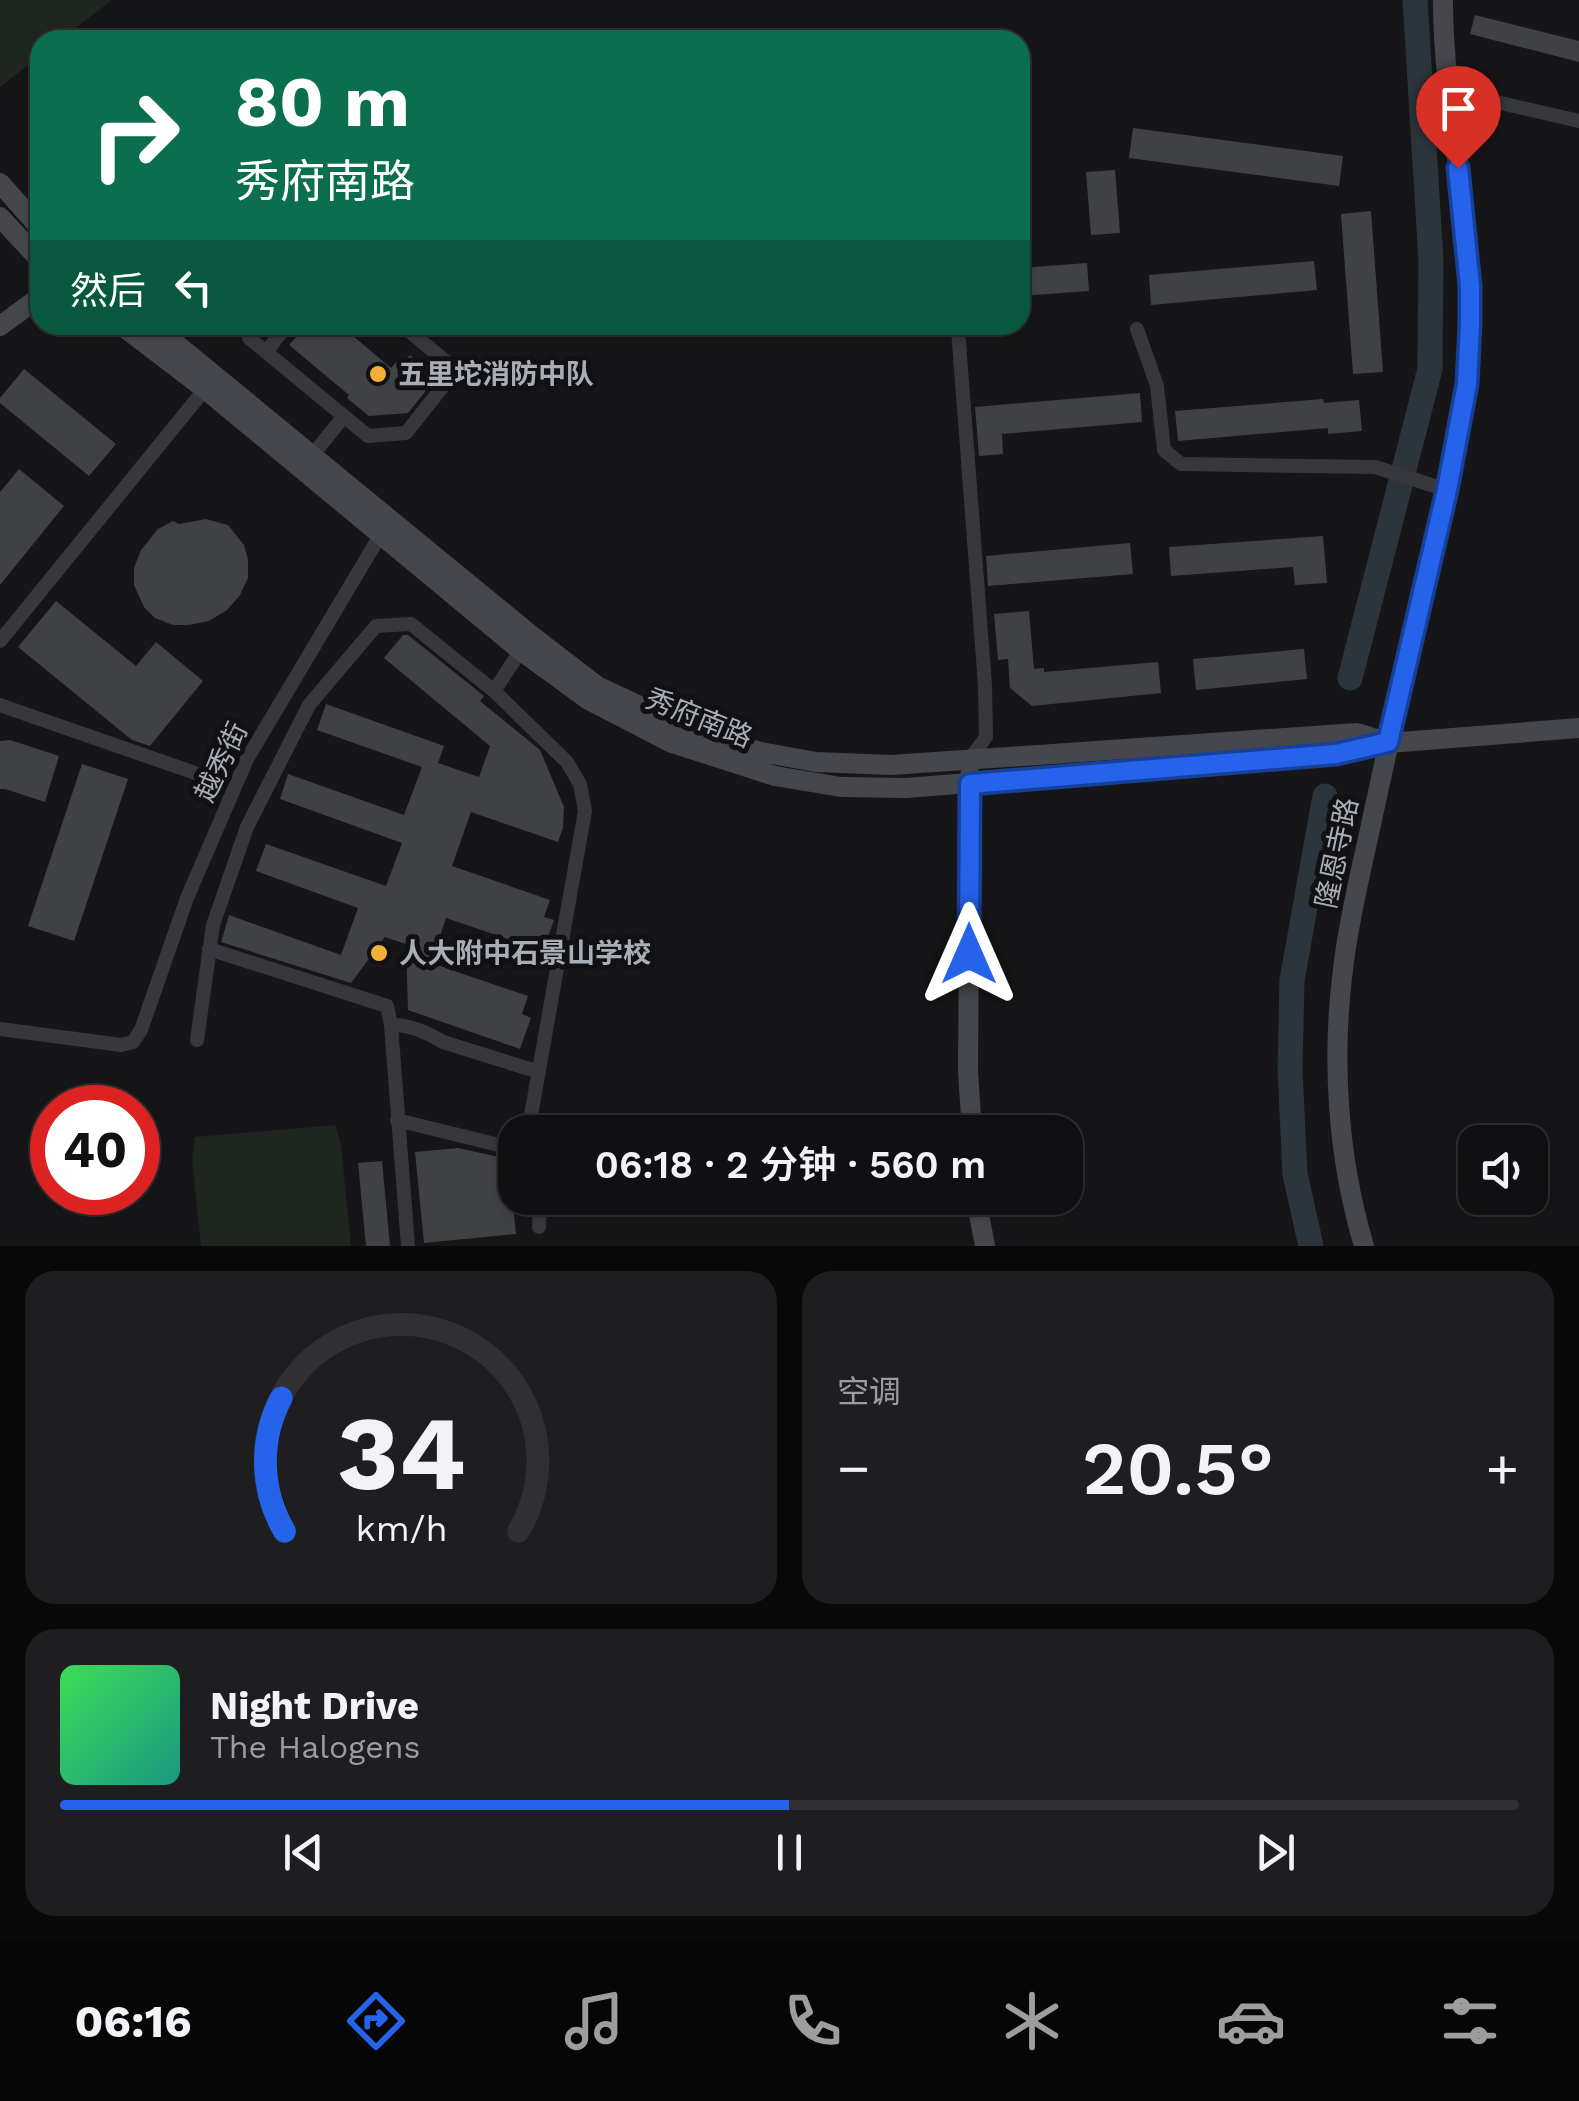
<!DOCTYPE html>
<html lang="zh">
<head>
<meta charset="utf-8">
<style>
  body { margin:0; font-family:"Work Sans","Noto Sans SC",sans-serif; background:#1e1e20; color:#f1f3f6; height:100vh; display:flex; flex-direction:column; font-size:38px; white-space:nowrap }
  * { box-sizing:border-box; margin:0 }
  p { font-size:32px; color:#9c9d9f }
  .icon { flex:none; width:55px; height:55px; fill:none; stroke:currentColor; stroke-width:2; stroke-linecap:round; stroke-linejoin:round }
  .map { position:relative; height:1246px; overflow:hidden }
  .sheet { display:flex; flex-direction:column; gap:25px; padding:25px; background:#09090a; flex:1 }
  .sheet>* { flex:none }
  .hud { position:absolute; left:30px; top:30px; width:1000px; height:305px; border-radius:30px; box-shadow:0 2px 8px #0004,0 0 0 2px #303032; background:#0b6e4f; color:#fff; overflow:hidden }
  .tools { position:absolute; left:1458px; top:1125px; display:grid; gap:20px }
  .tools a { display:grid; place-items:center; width:90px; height:90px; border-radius:20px; background:#101012; box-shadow:0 2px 8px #0004,0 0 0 2px #303032; font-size:50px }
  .speed { position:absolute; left:30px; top:1085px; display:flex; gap:20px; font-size:50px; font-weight:700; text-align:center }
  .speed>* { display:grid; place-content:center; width:130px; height:130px; border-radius:50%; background:#101012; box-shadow:0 2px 8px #0004,0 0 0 2px #303032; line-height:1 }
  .speed .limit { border:15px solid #d22; background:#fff; color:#111 }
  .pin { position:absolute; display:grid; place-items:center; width:85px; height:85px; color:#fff; margin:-102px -42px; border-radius:50% 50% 50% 0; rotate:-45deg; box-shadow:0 0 10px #0007 }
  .pin .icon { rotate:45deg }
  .me { position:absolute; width:110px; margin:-55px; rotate:0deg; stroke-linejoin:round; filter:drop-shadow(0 0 8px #0008) }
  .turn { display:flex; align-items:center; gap:35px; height:210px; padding:0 40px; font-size:45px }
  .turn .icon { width:130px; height:130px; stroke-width:2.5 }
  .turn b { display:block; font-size:70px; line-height:85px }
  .then { display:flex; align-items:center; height:95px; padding:0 40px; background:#0003; gap:20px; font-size:38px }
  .big { font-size:75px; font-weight:600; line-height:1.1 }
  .sheet .card { flex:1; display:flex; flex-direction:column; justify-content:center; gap:15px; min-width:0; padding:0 35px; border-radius:30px; background:#1e1e20 }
  .sheet .dial { align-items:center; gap:0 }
  .dial svg { height:260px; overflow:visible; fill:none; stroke:#303032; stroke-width:7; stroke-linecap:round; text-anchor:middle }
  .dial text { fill:#f1f3f6; stroke:none }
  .song { display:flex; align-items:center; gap:30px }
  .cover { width:120px; height:120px; border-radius:15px; background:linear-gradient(135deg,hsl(130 70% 55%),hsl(170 70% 35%)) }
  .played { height:10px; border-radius:5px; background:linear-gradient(90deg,#2563eb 50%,#303032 50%) }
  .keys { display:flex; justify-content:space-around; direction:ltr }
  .heat { display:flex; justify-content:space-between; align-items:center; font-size:55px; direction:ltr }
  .sheet .tiles { flex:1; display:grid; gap:25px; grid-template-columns:1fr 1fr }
  .card:last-child { grid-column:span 2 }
  .trip { position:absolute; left:498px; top:1115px; width:585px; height:100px; border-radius:30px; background:#101012; box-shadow:0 2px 8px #0004,0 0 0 2px #303032; font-weight:600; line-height:100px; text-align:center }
  .tab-bar { display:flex; height:160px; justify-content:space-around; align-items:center; background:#060607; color:#9c9d9f }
  .tab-bar .icon { width:70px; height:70px }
  .tab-bar .current { color:#2563eb }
  .tab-bar b { font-size:45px; color:#f1f3f6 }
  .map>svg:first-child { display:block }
  .green { fill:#1e261f }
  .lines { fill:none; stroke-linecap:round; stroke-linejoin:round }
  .river { stroke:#2c353c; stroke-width:25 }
  .building { fill:#404145 }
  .street { stroke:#37383d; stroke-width:14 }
  .secondary { stroke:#45474d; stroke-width:20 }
  .route-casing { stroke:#184099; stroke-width:25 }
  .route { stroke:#2563eb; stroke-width:18 }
  .poi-dot { fill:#f2b134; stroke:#111113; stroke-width:4 }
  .labels { text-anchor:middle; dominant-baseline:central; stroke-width:10; stroke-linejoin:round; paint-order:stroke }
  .poi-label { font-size:28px; font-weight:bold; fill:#a8adb8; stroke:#111113; text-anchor:start }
  .street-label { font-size:28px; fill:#a8adb8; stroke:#111113 }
</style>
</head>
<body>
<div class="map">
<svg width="1579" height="1246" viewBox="0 0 1579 1246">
  <rect width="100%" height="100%" fill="#161618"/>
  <path class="green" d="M0,0h112l-52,40h-20v16l-40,31z
    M335,1125l6,19 10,102h-150l-9,-87 3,-22z"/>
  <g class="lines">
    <path class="river" d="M1350,678l80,-309 1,-109 -16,-260
      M1311,1246l-16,-72 -5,-105 2,-89 33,-184"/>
  </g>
  <path class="building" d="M1475,15l104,26v21l-109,-28z
    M1133,128l210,28 -4,30 -210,-28z
    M1115,170l5,63 -29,2 -5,-63z
    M1371,211l12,161 -30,2 -12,-160z
    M1314,261l3,29 -166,15 -2,-30z
    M1087,263l2,28 -69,5v-28z
    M297,325h43l51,43 6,-7 4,3 9,-9 27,22 -29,36 -39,3 -22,-18 2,-3 -60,-50 8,-9 -3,-3z
    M24,369l92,75 -27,32 -89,-73v-5z
    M1140,393l2,29 -140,12 1,20 -24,2 -4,-49z
    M1323,399l1,4 35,-3 3,31 -34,3v-6l-150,13 -3,-30z
    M19,469l45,37 -64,79v-93z
    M206,519l22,6 16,20 4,15v18l-8,17 -13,15 -18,11 -20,4h-16l-18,-7 -11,-11 -10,-22v-17l7,-18 17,-21 15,-8 6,3z
    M1323,536l4,47 -32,2 -2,-18 -122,9 -2,-29z
    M1130,543l3,31 -145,12 -2,-30z
    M56,601l80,65 20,-24 47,39 -53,65 -18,-6 -114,-93z
    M1029,611l5,58 10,-1v4l114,-10 3,31 -129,13 -22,-18 -2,-29 -10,1 -4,-46z
    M403,635h5l76,61 -4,5 60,49 24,57 -1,21 -5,14 -87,-30 -19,54 98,34 -6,17 10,3 -11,31 -97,-33 -15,45 97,33 -6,18 9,4 -11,31 -112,-39 -2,-66 -21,-7 -34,46 -130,-41 8,-27 112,40 17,-47 -102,-37 10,-27 120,42 16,-43 -122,-44 8,-25 116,41 18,-48 -105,-37 9,-26 118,42 -6,17 41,14 11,-31 -106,-88z
    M1304,649l3,30 -111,11 -3,-31z
    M10,740l49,16 -14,46 -40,-13h-5v-48z
    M82,764l46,15 -54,162 -46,-15z
    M458,1148l50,11 8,75 -92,9 -9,-91z
    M382,1161l8,85h-24l-8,-83z"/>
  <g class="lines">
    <path class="street" d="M1449,96h21l109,25
      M958,329l27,356 1,52 -16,22
      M1137,329l20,57 7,64 17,14 194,3 72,23
      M249,338l119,98 38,-3 50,-63 -54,-45
      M266,352l21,-27
      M307,462l37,-46
      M0,641l205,-252
      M494,691l31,-47
      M0,705l195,68
      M209,949l178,57 4,19
      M0,1029l121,16 12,-3 8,-12 46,-132 60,-139 134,-225
      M197,1040l16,-115 34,-98 62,-122 67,-79 35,-2 83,67 73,71 13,22 5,27 -57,321
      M397,1120l118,29
      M632,1131l11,1
      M539,1227l1,-29
      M408,1246l-17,-221c17,-1 38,8 52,17l96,30"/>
    <path class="secondary" d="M0,183l40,45
      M0,217l40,43
      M121,325l84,64 315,261 67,49 85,44 103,33 66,11 65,1 430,-34 52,-11 191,-15
      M153,325l379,311 65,50 105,49 59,17 55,10 75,3 466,-32 29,9
      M0,326l40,-29
      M970,775l-2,297 4,60
      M976,1198l9,48
      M1364,1246c-27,-91 -33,-190 -20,-285 6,-47 18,-94 28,-141 18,-84 37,-167 57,-250 14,-62 29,-123 38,-186 17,-128 -24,-256 -24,-384"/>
  </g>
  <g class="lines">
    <g class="route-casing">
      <path id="route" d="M969,954l1,-170 366,-30 52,-12 59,-252 20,-106 3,-60v-38l-12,-118"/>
    </g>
    <use href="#route" class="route"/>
  </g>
  <g class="poi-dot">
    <circle cx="378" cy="374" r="10"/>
    <circle cx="379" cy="953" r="10"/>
  </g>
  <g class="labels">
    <g class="poi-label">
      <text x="398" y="374">五里坨消防中队</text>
      <text x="399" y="953">人大附中石景山学校</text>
    </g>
    <g class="street-label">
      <text transform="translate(699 718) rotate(22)">秀府南路</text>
      <text transform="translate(221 762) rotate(-64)">越秀街</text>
      <text transform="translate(1337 853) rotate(-78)">隆恩寺路</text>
    </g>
  </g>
</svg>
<div class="tools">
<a><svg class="icon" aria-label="sound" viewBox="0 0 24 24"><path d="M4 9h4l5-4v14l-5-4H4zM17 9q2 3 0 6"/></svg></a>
</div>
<div class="speed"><div class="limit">40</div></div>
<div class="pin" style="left:1458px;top:168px;background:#d93025"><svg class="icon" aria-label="arrive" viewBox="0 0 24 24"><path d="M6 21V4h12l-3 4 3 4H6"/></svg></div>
<svg class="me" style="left:969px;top:954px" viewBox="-20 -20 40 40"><path d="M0-17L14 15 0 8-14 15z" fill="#2563eb" stroke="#fff" stroke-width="4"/></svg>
<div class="trip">06:18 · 2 分钟 · 560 m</div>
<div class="hud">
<div class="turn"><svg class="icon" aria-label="right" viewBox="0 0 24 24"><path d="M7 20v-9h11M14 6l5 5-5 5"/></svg><div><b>80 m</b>秀府南路</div></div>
<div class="then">然后<svg class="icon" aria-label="left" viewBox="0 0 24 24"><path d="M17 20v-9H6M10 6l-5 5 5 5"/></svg></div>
</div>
</div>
<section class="sheet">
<div class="tiles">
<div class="card dial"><svg viewBox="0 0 100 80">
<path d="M14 69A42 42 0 1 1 86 69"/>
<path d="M14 69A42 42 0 0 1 13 28" stroke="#2563eb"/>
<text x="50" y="56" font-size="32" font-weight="700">34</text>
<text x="50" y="72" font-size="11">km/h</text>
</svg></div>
<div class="card"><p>空调</p>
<div class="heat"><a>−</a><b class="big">20.5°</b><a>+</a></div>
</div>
<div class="card">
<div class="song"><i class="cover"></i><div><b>Night Drive</b><p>The Halogens</p></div></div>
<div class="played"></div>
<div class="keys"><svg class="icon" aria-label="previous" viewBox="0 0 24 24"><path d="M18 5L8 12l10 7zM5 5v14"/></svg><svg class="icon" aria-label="pause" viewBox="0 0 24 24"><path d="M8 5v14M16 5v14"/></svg><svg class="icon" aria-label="next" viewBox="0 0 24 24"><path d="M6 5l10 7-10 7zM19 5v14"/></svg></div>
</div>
</div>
</section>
<nav class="tab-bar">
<b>06:16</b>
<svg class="icon current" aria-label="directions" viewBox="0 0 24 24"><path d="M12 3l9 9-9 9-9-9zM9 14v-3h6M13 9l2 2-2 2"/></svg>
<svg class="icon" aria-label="music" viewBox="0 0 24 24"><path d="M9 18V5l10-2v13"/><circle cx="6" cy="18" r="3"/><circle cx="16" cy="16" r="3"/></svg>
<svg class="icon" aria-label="phone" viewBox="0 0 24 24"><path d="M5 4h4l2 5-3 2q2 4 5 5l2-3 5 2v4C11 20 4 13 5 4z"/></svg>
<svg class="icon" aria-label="climate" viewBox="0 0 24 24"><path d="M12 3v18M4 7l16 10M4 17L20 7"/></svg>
<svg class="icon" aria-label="car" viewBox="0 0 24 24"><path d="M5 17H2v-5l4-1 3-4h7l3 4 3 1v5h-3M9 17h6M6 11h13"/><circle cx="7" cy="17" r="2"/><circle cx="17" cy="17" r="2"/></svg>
<svg class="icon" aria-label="filters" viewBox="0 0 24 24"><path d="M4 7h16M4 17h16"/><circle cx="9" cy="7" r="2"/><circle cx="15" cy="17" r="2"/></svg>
</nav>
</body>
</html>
